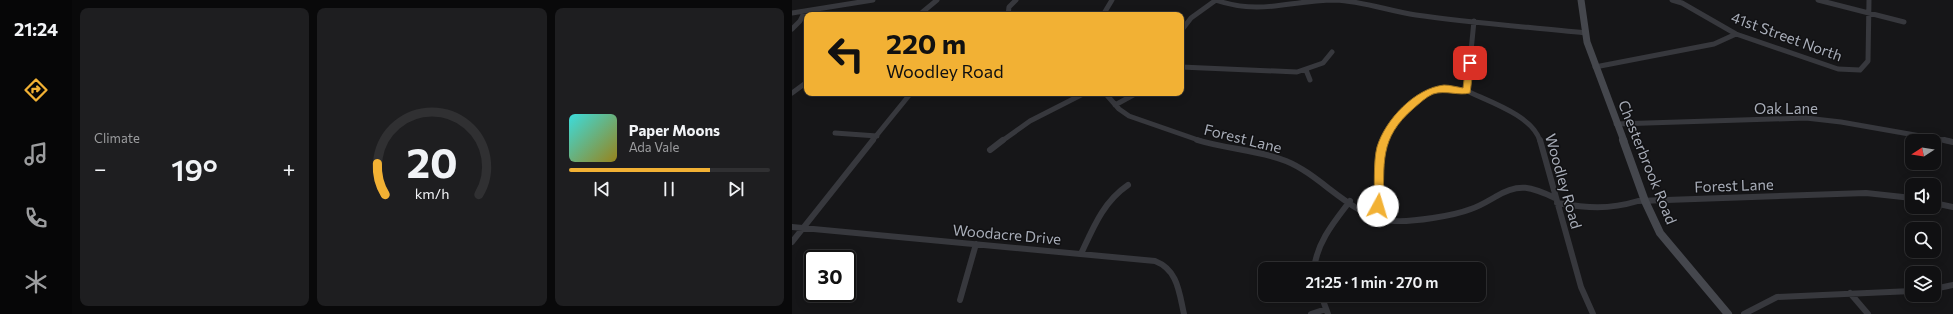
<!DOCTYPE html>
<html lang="en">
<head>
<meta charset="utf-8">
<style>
  body { margin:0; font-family:Commissioner,sans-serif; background:#1e1e20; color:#f1f3f6; height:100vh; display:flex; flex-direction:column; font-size:15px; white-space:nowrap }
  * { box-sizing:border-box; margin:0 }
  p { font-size:13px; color:#9c9d9f }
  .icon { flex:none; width:22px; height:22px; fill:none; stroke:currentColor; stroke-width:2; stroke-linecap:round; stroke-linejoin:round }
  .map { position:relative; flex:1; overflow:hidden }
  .details { display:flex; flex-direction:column; gap:8px; padding:8px; background:#09090a; width:720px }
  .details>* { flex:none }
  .banner { position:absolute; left:12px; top:12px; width:380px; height:84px; border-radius:8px; box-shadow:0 2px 10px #0003,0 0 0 1px #303032; background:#f2b134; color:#111; overflow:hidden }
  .needle { width:26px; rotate:258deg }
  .controls { position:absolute; left:1113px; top:134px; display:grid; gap:8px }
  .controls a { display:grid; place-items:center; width:36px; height:36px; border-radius:8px; background:#101012; box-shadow:0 2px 10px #0003,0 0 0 1px #303032; font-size:20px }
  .speed { position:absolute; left:12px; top:250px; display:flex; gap:8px; font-size:20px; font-weight:700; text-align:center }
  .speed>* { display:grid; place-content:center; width:52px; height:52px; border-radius:50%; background:#101012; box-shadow:0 2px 10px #0003,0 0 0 1px #303032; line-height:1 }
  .speed .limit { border:2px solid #111; border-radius:6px; background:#fff; color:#111 }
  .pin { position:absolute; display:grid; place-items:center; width:34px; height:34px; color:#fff; margin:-17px; border-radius:8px; box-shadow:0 2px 6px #0006 }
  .me { position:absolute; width:44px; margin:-22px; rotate:6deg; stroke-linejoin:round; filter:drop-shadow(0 0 3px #0008) }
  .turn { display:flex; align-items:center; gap:14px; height:84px; padding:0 16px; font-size:18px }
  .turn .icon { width:52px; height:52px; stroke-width:2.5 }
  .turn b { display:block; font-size:28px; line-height:34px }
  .big { font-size:30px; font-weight:600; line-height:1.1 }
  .details .widget { flex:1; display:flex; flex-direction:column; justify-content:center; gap:6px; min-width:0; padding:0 14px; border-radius:8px; background:#1e1e20 }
  .details .dial { align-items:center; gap:0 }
  .dial svg { height:104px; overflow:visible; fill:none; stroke:#303032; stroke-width:7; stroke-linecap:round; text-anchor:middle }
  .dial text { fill:#f1f3f6; stroke:none }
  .song { display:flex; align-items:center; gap:12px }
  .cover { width:48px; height:48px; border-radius:6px; background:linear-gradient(135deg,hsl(180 70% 55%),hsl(50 70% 35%)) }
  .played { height:4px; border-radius:2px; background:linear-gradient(90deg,#f2b134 70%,#303032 70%) }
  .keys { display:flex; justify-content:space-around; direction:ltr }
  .heat { display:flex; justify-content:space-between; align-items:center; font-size:22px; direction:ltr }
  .details .tiles { flex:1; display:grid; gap:8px; grid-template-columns:repeat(3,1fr) }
  .trip { position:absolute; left:466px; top:262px; width:228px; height:40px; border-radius:8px; background:#101012; box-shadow:0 2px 10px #0003,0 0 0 1px #303032; font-weight:600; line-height:40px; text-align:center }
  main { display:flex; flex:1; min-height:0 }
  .dock { display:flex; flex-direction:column; width:72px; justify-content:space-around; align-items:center; background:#060607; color:#9c9d9f }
  .dock .icon { width:28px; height:28px }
  .dock .selected { color:#f2b134 }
  .dock b { font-size:18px; color:#f1f3f6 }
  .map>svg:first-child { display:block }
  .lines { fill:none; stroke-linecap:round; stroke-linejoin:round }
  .street-far1 { stroke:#37383d; stroke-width:5 }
  .street { stroke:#37383d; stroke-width:6 }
  .secondary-far1 { stroke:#45474d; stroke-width:7 }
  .secondary { stroke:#45474d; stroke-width:8 }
  .route { fill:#f2b134; stroke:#9d7322 }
  .labels { text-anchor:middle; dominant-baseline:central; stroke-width:3; stroke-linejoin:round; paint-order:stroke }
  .street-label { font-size:15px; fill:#a8adb8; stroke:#111113 }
</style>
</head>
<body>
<main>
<nav class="dock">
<b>21:24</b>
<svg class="icon selected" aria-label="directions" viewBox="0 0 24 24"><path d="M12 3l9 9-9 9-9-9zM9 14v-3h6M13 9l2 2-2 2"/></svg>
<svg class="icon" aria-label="music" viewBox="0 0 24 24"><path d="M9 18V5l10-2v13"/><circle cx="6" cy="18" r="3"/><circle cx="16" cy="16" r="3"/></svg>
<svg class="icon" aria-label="phone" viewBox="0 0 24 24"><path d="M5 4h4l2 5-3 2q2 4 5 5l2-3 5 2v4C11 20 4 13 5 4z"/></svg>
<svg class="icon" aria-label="climate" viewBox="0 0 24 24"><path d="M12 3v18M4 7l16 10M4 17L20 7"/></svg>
</nav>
<section class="details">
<div class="tiles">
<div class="widget"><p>Climate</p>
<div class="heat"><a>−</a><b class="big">19°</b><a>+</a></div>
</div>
<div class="widget dial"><svg viewBox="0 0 100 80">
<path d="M14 69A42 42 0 1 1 86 69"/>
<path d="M14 69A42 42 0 0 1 8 45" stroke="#f2b134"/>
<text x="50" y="56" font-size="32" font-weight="700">20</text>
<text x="50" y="72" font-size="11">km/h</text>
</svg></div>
<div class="widget">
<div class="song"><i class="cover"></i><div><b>Paper Moons</b><p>Ada Vale</p></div></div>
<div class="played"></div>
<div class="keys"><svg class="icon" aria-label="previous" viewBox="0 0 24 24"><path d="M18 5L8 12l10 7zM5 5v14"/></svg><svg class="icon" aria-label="pause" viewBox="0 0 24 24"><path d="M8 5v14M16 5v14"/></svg><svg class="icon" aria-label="next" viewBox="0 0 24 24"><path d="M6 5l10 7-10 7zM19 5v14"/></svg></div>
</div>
</div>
</section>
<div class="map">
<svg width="1161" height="314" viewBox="0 0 1161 314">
  <rect width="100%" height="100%" fill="#161618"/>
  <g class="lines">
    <path class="street-far1" d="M423,0c48,16 74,0 120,0 27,1 54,11 81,15 56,8 113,12 169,18
      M880,0l10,3 54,31 102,35 22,1 8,-9 1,-61
      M1026,0l86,22
      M0,13l81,-13
      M127,15l18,-15
      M216,15l1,-8 7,-7
      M311,15l9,-15
      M682,21l-7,70c23,11 66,25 73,50
      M0,29l8,-8 5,-10
      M389,31l10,-13 25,-18
      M389,67l116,5 26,-9 9,-11
      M803,67l119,-23 22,-10
      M514,70l4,10
      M0,93l15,-11
      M313,93l14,16 10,7 72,25
      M323,105l22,-12
      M824,124l190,-6 35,4 108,19
      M43,133l42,3
      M80,141l39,-48
      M210,141l28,-20 55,-28
      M591,141c14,-33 48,-60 84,-50"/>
    <path class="street" d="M405,140c29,9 61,10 89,21 37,15 66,57 108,60 19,1 59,-5 77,-12 9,-3 17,-8 24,-12 24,-15 37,-10 60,1
      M748,140l41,147 12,27
      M1152,140l9,2
      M198,150l13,-10
      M765,203c30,5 51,7 81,-2l228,-8 46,5
      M1142,203l19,4
      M585,218l4,-32 -1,-34 4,-12
      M0,227l363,34c23,9 24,31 29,53
      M0,242l81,-102
      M289,254c12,-26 22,-52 47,-69
      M522,269c3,-27 20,-47 36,-68
      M1142,289l19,-4
      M1058,293l18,21
      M529,295l7,19
      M168,300l16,-56
      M519,314l15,-5
      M952,314l33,-17 135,-6"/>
    <path class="secondary-far1" d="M789,0l6,42 37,99"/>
    <path class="secondary" d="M831,140l22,61 15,32 68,81"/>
  </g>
  <path class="route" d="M678,60l4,3 -4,30c-12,3 -24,-3 -37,1 -7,3 -13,9 -19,14 -36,31 -29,55 -31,98l-1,2h-7l-1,-2c1,-17 -1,-44 3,-59 8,-27 38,-59 67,-62 6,0 13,2 19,3l3,-25z"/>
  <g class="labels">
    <g class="street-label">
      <text transform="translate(995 36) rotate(20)">41st Street North</text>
      <text x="994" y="108">Oak Lane</text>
      <text transform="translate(451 138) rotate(14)">Forest Lane</text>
      <text transform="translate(856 162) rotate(68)">Chesterbrook Road</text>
      <text transform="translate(772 181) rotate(74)">Woodley Road</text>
      <text transform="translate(942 185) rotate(-2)">Forest Lane</text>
      <text transform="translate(215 234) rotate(5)">Woodacre Drive</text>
    </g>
  </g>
</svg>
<div class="controls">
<a><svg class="needle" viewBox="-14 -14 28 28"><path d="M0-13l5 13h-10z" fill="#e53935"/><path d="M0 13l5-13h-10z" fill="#9c9d9f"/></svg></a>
<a><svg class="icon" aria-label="sound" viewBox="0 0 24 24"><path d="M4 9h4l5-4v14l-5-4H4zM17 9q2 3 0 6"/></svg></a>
<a><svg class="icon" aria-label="search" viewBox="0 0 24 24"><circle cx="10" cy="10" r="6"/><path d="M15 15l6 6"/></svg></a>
<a><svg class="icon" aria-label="layers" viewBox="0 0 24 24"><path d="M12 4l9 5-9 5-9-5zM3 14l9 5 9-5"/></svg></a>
</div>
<div class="speed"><div class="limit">30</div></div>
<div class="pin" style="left:678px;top:63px;background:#d93025"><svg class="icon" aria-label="arrive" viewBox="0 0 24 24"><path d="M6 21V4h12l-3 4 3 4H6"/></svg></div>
<svg class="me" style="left:586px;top:206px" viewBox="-20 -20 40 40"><circle r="19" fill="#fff"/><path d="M0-13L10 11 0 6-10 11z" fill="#f2b134"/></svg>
<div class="trip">21:25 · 1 min · 270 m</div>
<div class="banner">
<div class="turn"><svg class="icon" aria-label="left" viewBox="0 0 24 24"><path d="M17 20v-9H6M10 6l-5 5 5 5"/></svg><div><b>220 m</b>Woodley Road</div></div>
</div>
</div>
</main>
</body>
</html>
